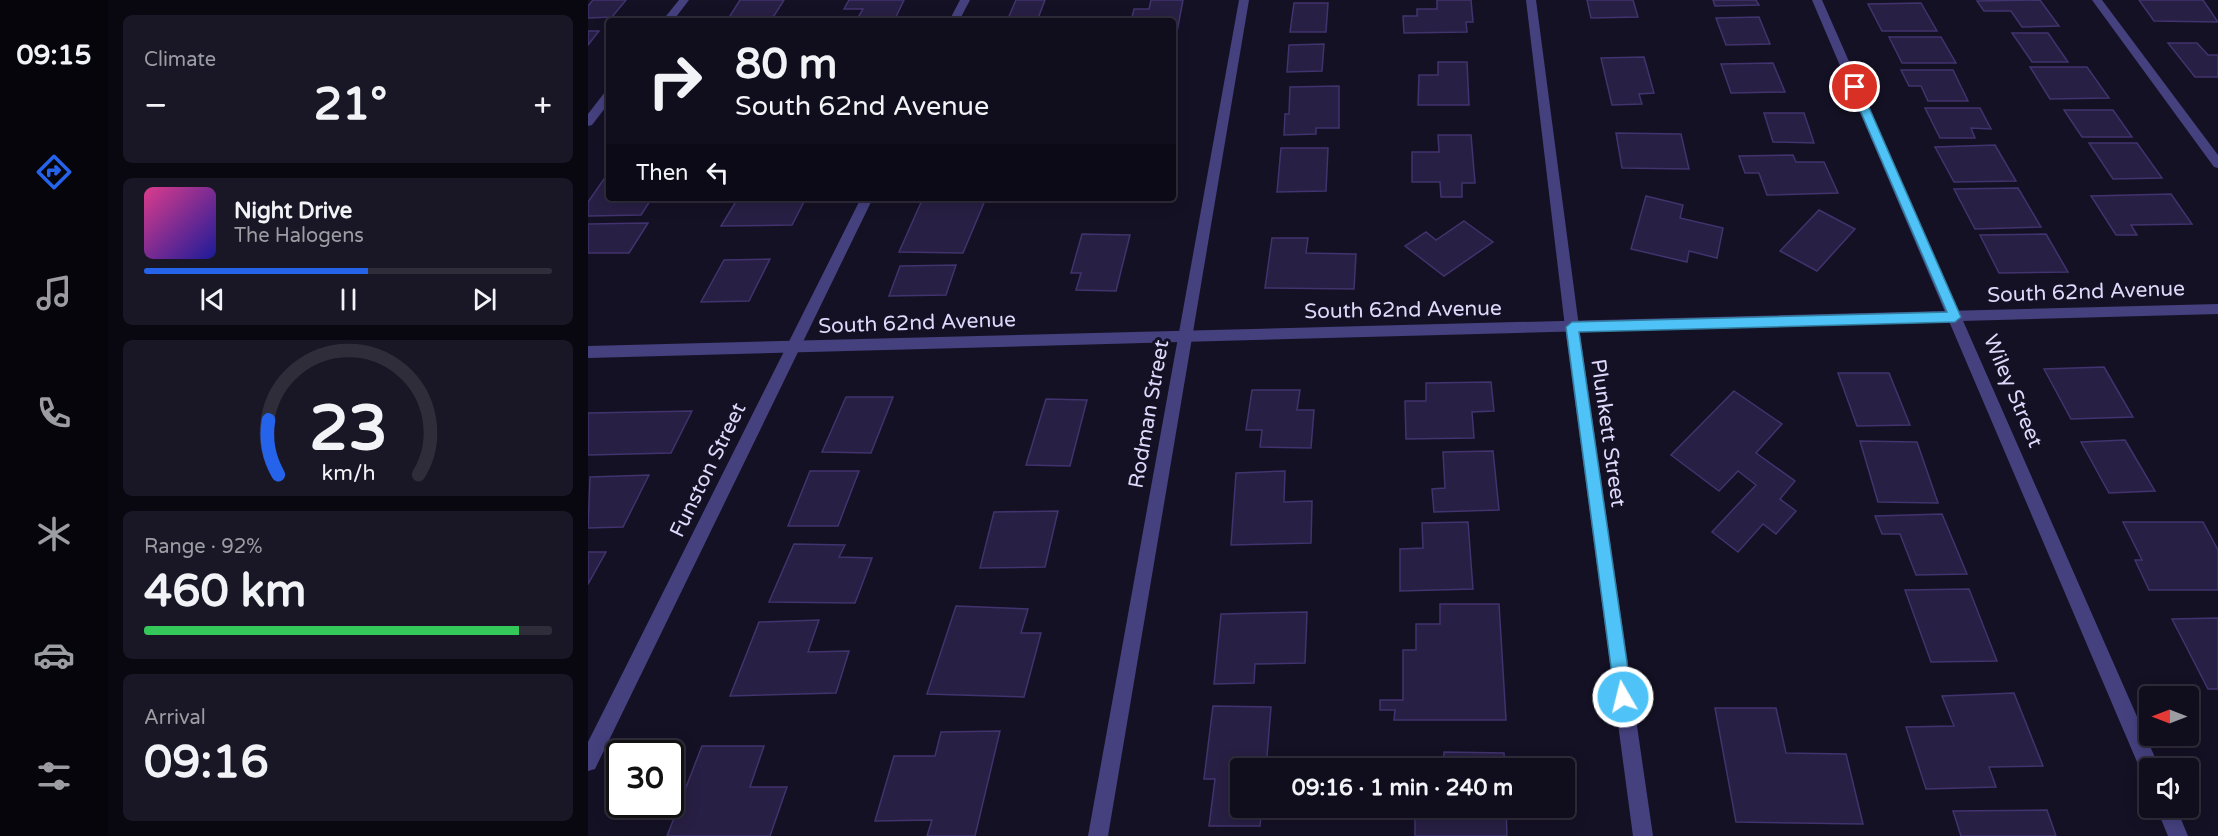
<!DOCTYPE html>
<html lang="en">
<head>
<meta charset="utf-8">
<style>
  body { margin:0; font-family:"Varela Round",sans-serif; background:#191625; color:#f1f3f6; height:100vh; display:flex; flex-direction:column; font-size:22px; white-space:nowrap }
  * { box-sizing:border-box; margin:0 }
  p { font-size:20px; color:#9c9ca3 }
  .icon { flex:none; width:33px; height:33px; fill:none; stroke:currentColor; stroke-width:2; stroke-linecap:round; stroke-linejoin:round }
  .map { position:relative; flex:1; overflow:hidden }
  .drawer { display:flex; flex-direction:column; gap:15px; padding:15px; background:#09070f; width:480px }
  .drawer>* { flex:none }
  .banner { position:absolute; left:18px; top:18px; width:570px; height:183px; border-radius:6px; box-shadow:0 3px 15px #0003,0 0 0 2px #302d3b; background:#100d1c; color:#f1f3f6; overflow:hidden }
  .needle { width:39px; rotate:270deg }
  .fabs { position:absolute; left:1551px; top:686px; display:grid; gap:12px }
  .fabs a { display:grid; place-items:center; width:60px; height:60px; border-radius:6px; background:#100d1c; box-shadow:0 3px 15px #0003,0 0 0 2px #302d3b; font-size:30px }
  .speed { position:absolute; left:18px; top:740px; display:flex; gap:12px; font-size:30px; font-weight:700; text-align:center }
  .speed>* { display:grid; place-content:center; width:78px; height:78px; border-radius:50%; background:#100d1c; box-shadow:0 3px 15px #0003,0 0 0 2px #302d3b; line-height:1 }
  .speed .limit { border:3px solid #111; border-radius:9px; background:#fff; color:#111 }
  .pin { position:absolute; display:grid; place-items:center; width:51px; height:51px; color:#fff; margin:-26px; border:3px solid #fff; border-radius:50%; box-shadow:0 2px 6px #0007 }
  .me { position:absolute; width:66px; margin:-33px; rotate:352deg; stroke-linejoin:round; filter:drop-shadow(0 0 4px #0008) }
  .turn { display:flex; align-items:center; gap:21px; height:126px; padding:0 30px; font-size:27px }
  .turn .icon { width:78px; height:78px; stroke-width:2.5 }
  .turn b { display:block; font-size:42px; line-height:51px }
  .then { display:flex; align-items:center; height:57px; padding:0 30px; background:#0003; gap:12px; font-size:22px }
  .big { font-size:45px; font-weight:700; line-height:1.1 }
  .drawer .tile { flex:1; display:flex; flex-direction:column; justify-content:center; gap:9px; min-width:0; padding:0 21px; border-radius:9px; background:#191625 }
  .drawer .dial { align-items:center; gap:0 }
  .dial svg { height:156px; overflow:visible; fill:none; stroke:#302d3b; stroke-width:7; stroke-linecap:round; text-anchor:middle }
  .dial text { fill:#f1f3f6; stroke:none }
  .song { display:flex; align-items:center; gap:18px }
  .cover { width:72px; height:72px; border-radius:9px; background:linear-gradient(135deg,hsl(330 70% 55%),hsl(240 70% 35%)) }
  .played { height:6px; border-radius:3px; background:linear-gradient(90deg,#2563eb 55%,#302d3b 55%) }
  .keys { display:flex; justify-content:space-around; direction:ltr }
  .heat { display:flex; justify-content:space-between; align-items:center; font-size:33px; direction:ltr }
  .charge { height:9px; border-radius:4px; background:linear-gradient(90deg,#34c759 92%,#302d3b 0) }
  .trip { position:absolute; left:642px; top:758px; width:345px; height:60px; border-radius:6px; background:#100d1c; box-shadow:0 3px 15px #0003,0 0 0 2px #302d3b; font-weight:700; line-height:60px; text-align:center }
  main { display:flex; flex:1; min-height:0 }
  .tab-bar { display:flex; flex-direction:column; width:108px; justify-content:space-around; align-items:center; background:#06050b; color:#9c9ca3 }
  .tab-bar .icon { width:42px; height:42px }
  .tab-bar .active { color:#2563eb }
  .tab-bar b { font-size:27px; color:#f1f3f6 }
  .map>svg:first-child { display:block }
  .building { fill:#281f44; stroke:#41336d; stroke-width:1.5 }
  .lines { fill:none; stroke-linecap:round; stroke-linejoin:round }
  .minor { fill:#45417f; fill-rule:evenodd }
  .tertiary { fill:#45417f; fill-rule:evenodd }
  .route { fill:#4fc3f7; stroke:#337fa1; stroke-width:1.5 }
  .labels { text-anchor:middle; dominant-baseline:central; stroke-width:6; stroke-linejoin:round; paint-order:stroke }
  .street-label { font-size:21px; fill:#ded8fb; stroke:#151125 }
</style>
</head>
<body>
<main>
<nav class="tab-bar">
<b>09:15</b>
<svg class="icon active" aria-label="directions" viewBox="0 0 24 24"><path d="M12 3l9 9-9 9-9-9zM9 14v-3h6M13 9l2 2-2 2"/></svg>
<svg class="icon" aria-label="music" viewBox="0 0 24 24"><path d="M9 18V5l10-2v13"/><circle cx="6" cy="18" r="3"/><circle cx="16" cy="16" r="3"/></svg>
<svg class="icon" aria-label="phone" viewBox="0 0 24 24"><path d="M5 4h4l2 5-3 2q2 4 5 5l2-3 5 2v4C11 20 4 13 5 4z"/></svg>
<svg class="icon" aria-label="climate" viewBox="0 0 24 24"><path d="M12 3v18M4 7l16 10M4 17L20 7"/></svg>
<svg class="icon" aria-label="car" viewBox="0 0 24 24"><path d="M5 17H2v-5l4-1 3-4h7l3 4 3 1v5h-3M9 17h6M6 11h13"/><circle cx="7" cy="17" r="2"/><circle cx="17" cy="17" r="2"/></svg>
<svg class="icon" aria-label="filters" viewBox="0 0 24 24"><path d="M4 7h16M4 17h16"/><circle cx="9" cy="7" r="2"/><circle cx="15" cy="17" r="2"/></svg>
</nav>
<section class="drawer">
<div class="tile"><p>Climate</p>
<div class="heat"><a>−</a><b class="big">21°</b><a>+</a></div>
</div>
<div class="tile">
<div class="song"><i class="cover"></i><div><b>Night Drive</b><p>The Halogens</p></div></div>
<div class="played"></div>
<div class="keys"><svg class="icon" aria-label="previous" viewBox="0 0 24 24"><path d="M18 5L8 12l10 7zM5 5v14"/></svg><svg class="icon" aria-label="pause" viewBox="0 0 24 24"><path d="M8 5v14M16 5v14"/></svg><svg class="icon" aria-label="next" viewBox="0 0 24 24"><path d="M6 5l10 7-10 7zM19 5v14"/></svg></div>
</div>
<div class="tile dial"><svg viewBox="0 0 100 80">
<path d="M14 69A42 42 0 1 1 86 69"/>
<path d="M14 69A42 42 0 0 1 9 41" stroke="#2563eb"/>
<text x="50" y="56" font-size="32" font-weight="700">23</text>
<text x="50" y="72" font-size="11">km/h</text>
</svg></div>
<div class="tile"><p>Range · 92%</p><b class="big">460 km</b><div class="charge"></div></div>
<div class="tile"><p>Arrival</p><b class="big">09:16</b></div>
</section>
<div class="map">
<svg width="1630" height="836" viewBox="0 0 1630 836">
  <rect width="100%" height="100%" fill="#151125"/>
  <path class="building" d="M5,0h33l-14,17 -24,1v-12z
    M152,0h44l-12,19h-44z
    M261,0h55l-10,21h-38l7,-12h-19z
    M428,0h29l-8,21h-30z
    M563,0h32l-8,42 -2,-21h-42l3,-12h15z
    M849,0h34l2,22h-7l1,10 -63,1 -1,-17h14v-7h20z
    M999,0h46l5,17 -47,1z
    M1125,0h43l3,5 -44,1z
    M1452,0l19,26 -37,1 -11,-16h-27l-7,-10z
    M1551,0h64l15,22 -64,-1z
    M706,3h34l-2,29h-36z
    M1333,3l16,28h-55l-14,-27z
    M1171,17l11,27 -44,1 -10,-27z
    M0,31h11l-11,14z
    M1424,33h36l20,29h-36z
    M1301,37h52l15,26h-54z
    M1580,43h29l11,12h10v22h-23z
    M736,44l-2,27 -35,1 2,-27z
    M1056,57l10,36 -15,1 3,10 -30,1 -11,-47z
    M850,62h29l2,43h-51l1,-30h19z
    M1185,63l12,29 -54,1 -10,-29z
    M1442,67h57l22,31 -59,1z
    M1313,70h52l15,31h-40l-7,-15h-12z
    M751,86v42h-23v6l-32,1 1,-21h4l1,-27z
    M1337,108h55l11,21 -20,-1 4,10h-35z
    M1476,110h49l19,27h-50z
    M1176,113h40l10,30 -41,-1z
    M1028,133l65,1 8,35 -67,-1z
    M850,135h33l4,48h-13v14h-21l-1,-15h-28v-30h27z
    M1501,143h48l25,35 -49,1z
    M1407,145l21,36 -62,1 -19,-35z
    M693,148h47l-2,43 -49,1z
    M1205,155l3,7h28l14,31 -71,2 -8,-22h-14l-6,-17z
    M16,179h5v19h43l-11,17 -53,1v-14z
    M1430,188l23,39 -66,2 -21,-40z
    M1583,194l21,30 -61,1 6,10h-21l-25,-39z
    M1058,196l37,9 -3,13 43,10 -6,30 -28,-7 -2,11 -56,-13z
    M150,198h68l-14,27 -71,1z
    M335,198h63l-23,55 -64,-1z
    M512,198h43l-1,4h-43z
    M1231,210l36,19 -38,42 -37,-20z
    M876,221l29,21 -49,34 -39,-30 21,-14 10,8z
    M60,223l-19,30h-41v-29z
    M494,234l48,1 -14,56 -40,-1 5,-17h-10z
    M1458,234l22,38 -69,1 -19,-38z
    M684,238h36l-2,15 50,1 -2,35 -89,-1z
    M182,259l-21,42 -48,1 23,-42z
    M368,265l-10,30 -57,1 11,-30z
    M1516,367l29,50 -62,2 -27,-50z
    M1250,373h51l21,52 -53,1z
    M903,382l3,29 -22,1 2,26 -68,1 -1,-38h21v-18z
    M664,390h48l-3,20h17l-3,38 -51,-1 2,-17h-16z
    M1146,391l48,33 -26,29 39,28 -15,18 16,12 -20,23 -13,-10 -25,28 -26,-20 44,-47 -18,-14 -19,20 -48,-36z
    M258,397h47l-22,56 -49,-1z
    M458,399l41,1 -17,66 -44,-1z
    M104,411l-21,42 -83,2v-42z
    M1537,440l30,51 -46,2 -28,-51z
    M1272,441l57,1 21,61 -60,-1z
    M905,451l6,59 -65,2 -2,-23 13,-1 -2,-36z
    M222,471h49l-21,55h-50z
    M697,471l-1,31 28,-1 -1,42 -80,2 5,-72z
    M61,475l-26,52 -35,1 2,-51z
    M470,511l-13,56 -65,1 14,-56z
    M1354,514l25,60 -51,1 -16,-41h-18l-7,-18z
    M880,522l5,67 -73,2v-42l23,-1 -1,-25z
    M1535,522h80l15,28v40h-69l-14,-30h7z
    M206,544l51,1 -6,12 33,1 -17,45 -86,-1z
    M0,552h18l-18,32z
    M1381,589l28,72 -66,1 -26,-72z
    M852,604h59l7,116h-112l1,-10h-15v-10h23v-50h13v-26h24z
    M368,606l72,3 -7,24h20l-17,64 -97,-3z
    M719,612l-2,51 -50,1 -1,19 -40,1 7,-70z
    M1630,618v71h-10l-36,-70z
    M231,620l-11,32 41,-1 -13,42 -106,3 29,-74z
    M1426,693l29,73 -54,1 7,20 -70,2 -20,-62 48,-1 -12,-30z
    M625,706l58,1 -5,61h-26v39h22l-2,19h-51l6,-47h-11z
    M1127,708h61l10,45 60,1 17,70 -127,-2z
    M412,731l-25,105h-48l5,-16 -57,1 19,-65h41l6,-24z
    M114,746h62l-14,41h37l-17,49h-103z
    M856,752l60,1 1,15h-62z
    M827,807h91l1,29h-92z
    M1459,810l9,26h-95l-8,-25z"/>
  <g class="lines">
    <path class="minor" d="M91,0h10l-16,21h-11z
      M372,0h10l-11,21h-10z
      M651,0h10l-141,836h-20z
      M938,0h10l43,327 74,509h-20l-68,-509z
      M1224,0h10l335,762 2,6h-9v10l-7,-2z
      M1504,0h10l116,155v13l-4,-1z
      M21,91v12l-17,22 -4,1v-12l17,-22z
      M273,198h12l-278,571 -7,2v-29z
      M1568,807h20l12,29h-20z"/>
    <path class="tertiary" d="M1630,304v10l-1630,44v-12z"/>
  </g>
  <path class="route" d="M1267,83l5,4 101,230 -6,5 -376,10 53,365 -3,6 -6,2 -5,-2 -3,-6 -49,-370 6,-5 375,-10 -97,-225z"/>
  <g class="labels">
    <g class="street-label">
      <text transform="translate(1498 292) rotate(-2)">South 62nd Avenue</text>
      <text transform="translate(815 310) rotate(-1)">South 62nd Avenue</text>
      <text transform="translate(329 323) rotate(-2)">South 62nd Avenue</text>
      <text transform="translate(1425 391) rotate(67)">Wiley Street</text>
      <text transform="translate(561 414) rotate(-80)">Rodman Street</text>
      <text transform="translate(1020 433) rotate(82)">Plunkett Street</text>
      <text transform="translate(120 470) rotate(-64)">Funston Street</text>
    </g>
  </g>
</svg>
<div class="fabs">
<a><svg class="needle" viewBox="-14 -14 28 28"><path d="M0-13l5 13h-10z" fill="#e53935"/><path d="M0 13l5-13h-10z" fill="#9c9ca3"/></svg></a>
<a><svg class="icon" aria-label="sound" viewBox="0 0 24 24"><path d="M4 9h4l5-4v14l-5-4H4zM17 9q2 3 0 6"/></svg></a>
</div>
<div class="speed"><div class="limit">30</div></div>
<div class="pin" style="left:1267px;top:87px;background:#d93025"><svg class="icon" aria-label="arrive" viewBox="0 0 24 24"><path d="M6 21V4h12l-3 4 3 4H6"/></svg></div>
<svg class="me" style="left:1035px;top:697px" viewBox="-20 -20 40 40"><circle r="17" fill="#4fc3f7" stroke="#fff" stroke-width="3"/><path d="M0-11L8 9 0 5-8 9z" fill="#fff"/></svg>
<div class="trip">09:16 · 1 min · 240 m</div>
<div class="banner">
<div class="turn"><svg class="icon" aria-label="right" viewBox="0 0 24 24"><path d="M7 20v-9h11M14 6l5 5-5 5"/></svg><div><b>80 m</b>South 62nd Avenue</div></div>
<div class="then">Then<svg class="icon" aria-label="left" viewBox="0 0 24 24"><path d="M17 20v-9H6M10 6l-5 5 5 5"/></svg></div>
</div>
</div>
</main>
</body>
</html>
